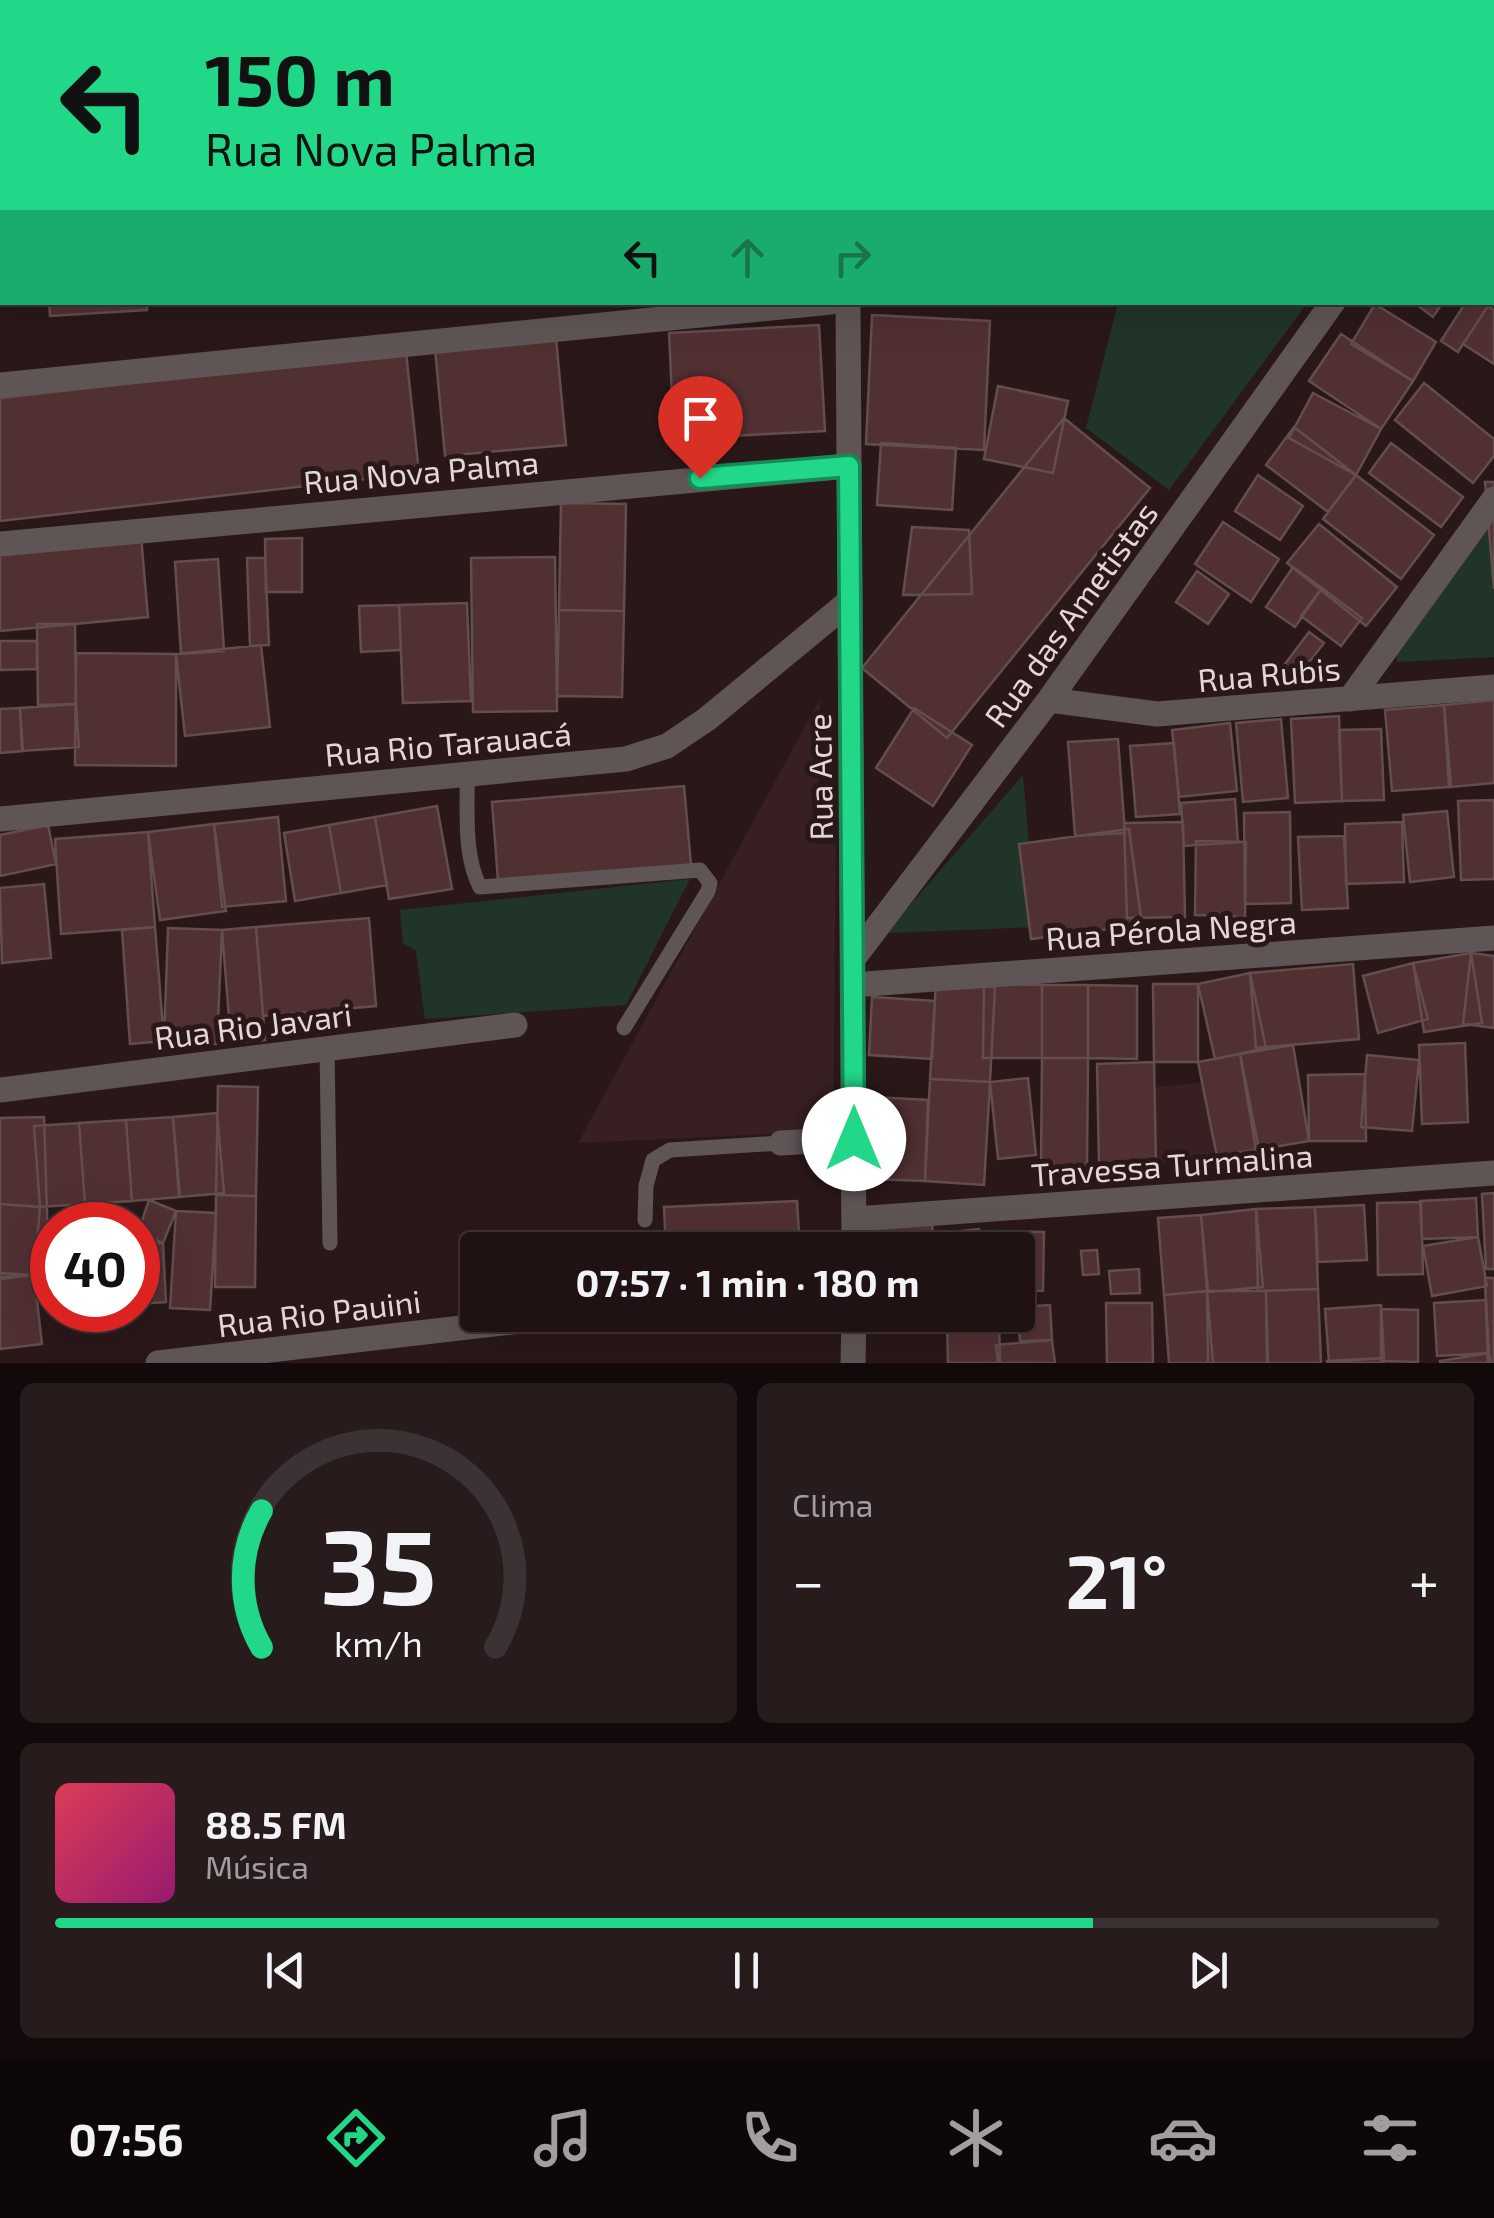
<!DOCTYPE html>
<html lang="pt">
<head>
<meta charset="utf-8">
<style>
  body { margin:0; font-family:"Exo 2",sans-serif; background:#281b1c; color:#f1f3f6; height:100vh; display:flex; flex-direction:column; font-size:38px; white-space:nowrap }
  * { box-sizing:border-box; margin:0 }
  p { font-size:32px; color:#a29ea0 }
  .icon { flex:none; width:55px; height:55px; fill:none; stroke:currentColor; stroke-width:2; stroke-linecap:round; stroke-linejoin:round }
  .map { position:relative; height:1363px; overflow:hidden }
  .side { display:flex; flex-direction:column; gap:20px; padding:20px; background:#120a0a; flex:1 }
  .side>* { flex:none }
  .top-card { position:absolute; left:0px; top:0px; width:1495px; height:305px; box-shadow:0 10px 40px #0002,0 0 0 2px #3d3233; background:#20d887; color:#111; overflow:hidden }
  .speed { position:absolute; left:30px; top:1202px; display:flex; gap:20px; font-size:50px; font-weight:700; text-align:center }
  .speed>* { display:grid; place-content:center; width:130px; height:130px; border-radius:50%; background:#201213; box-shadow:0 10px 40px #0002,0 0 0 2px #3d3233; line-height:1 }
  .speed .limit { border:15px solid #d22; background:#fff; color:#111 }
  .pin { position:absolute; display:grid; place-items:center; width:85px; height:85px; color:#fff; margin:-102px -42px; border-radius:50% 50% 50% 0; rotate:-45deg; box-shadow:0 0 10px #0007 }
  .pin .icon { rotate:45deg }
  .me { position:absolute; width:110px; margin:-55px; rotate:0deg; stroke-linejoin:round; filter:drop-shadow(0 0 8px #0008) }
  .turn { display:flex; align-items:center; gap:35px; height:210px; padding:0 40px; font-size:45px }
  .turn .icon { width:130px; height:130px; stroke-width:2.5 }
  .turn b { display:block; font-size:70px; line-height:85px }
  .lanes { display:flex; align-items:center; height:95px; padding:0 40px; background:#0003; justify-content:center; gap:50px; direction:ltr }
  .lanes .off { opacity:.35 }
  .big { font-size:75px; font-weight:700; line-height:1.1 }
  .side .card { flex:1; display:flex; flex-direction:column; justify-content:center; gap:15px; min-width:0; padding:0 35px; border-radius:15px; background:#281b1c }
  .side .dial { align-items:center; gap:0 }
  .dial svg { height:260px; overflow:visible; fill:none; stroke:#3d3233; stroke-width:7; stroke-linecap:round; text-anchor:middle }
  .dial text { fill:#f1f3f6; stroke:none }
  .song { display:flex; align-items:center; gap:30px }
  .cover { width:120px; height:120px; border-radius:15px; background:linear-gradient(135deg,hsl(350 70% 55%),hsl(320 70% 35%)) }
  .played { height:10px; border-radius:5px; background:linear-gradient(90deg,#20d887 75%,#3d3233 75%) }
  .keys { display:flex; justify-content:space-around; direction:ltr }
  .heat { display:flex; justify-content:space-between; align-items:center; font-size:55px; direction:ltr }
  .side .tiles { flex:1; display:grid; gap:20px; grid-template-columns:1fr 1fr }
  .card:last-child { grid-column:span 2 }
  .trip { position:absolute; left:460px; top:1232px; width:575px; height:100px; border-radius:10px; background:#201213; box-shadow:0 10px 40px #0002,0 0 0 2px #3d3233; font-weight:700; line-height:100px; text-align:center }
  .tab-bar { display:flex; height:160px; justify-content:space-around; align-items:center; background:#0d0708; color:#a29ea0 }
  .tab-bar .icon { width:70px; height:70px }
  .tab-bar .current { color:#20d887 }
  .tab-bar b { font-size:45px; color:#f1f3f6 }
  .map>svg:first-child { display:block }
  .built { fill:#382022 }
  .green { fill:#203528 }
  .building { fill:#513032; stroke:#634d4d; stroke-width:2.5 }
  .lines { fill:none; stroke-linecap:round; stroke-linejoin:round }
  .service { stroke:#5f5555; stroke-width:15 }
  .minor { stroke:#5f5555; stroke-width:25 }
  .tertiary { stroke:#5f5555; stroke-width:25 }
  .route-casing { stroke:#158c58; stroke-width:25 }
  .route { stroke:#20d887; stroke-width:18 }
  .labels { text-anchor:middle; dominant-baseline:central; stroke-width:10; stroke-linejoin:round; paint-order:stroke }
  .street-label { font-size:32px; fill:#e3d6d6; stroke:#2a1819 }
</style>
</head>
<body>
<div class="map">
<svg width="1494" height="1363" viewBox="0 0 1494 1363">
  <rect width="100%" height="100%" fill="#2a1819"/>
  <path class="built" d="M820,699l-2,145h18l-3,287 -255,12z
    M1207,1082l7,76 -58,6 -7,-76z"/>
  <path class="green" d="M1302,303l3,3 -136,184 -83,-62 31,-121 7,-4z
    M1494,512v145l-97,5 -1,-11z
    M1023,775l13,152 -150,6z
    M690,879l-64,126 -201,14 -9,-68 -13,-8 -3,-33z"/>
  <path class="building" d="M0,0l29,2h-27l-2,68z
    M123,0h67l-15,2z
    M293,0h64v2h-64z
    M301,0h63v2h-63z
    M0,118h2l-2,180z
    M49,302h98v8l-97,6z
    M1413,302h30l-10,15z
    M1466,302l22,4 -30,46 -17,-11z
    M1375,304l61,38 -23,39 -62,-37z
    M1488,306l6,4v54l-31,-20z
    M872,315l118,6 -6,129 -118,-6z
    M819,325l6,106 -151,8 -5,-106z
    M1341,334l72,47 -32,48 -72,-48z
    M556,338l10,107 -121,11 -10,-107z
    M406,352l13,121 -419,48v-123z
    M1424,383l70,56v17l-21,27 -78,-63z
    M998,386l70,15 -15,72 -69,-14z
    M1313,393l68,36 -25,46 -67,-37z
    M1064,418l86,70 -203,250 -85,-70z
    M1294,427l62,48 -28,37 -62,-47z
    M881,443l75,5 -4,62 -75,-5z
    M1391,443l72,54 -22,30 -72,-54z
    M1258,475l45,31 -23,34 -45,-29z
    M1356,475l78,60 -33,44 -78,-60z
    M1485,482h9v107z
    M561,503l65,1 -2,107 -65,-1z
    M1223,522l56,37 -28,43 -56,-38z
    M1319,524l78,63 -31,39 -79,-63z
    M912,527l57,3 3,64 -69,1z
    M141,536l7,81 -148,14v-82z
    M302,538v54h-36l-1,-53z
    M555,557l2,154 -84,1 -2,-154z
    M247,558h18l4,87 -19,1z
    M218,559l6,92 -43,3 -6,-92z
    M1293,567l29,21 -27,39 -29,-20z
    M1197,571l32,23 -21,30 -32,-22z
    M1322,588l40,30 -21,28 -40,-30z
    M467,603l4,98 -68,2 -4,-98z
    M399,605l2,45 -40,2 -2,-46z
    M559,610l65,1 -2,86 -65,-1z
    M37,624h38l1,80 -38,1z
    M1309,632l15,11 -25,32 -14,-11z
    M0,641h37v28l-37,1z
    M261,645l9,82 -85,9 -9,-82z
    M76,653l100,1v112l-101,-1z
    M1494,700v83l-43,4 -7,-82z
    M76,704l3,43 -57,4 -2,-43z
    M1444,705l5,82 -57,4 -7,-81z
    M20,708l3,43 -23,2v-44z
    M914,708l58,37 -39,61 -57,-38z
    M1339,716l3,85 -47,2 -4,-84z
    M1281,719l7,79 -45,4 -7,-79z
    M1230,723l7,68 -58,6 -7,-67z
    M1381,729l3,71 -42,1 -3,-71z
    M1118,739l7,94 -50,3 -7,-94z
    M1174,743l6,71 -44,3 -6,-71z
    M684,786l7,79 -193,16 -6,-79z
    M1235,799l3,43 -54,4 -3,-43z
    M1494,800v79l-33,1 -3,-79z
    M437,806l15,83 -63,10 -14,-82z
    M1447,811l7,66 -44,5 -7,-67z
    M1290,812l1,91 -46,1 -1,-91z
    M278,817l8,84 -64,6 -8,-83z
    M375,817l12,68 -46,8 -12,-68z
    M1183,822l2,95 -58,1 -3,-95z
    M1402,822l2,60 -58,2 -1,-60z
    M214,824l12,87 -66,9 -12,-88z
    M48,825l8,39 -56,12v-41z
    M329,825l12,68 -46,8 -11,-68z
    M1129,829l13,96 -111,14 -12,-95z
    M148,832l7,95 -94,7 -6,-95z
    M1344,836l4,72 -46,2 -4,-73z
    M1196,841l50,1 -1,75 -50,-2z
    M44,884l7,74 -49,5 -2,-75z
    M369,918l7,88 -113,10 -7,-89z
    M155,927l9,114 -34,3 -8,-114z
    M256,927l9,113 -34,3 -9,-113z
    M168,928l54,2 -5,114 -53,-3z
    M1471,953l11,70 -58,9 -11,-69z
    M1471,953l23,3v72l-31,-4z
    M1413,963l15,56 -50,14 -15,-57z
    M1353,964l6,75 -103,9 -6,-75z
    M1250,973l16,75 -51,11 -17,-75z
    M936,983l59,4 -5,95 -60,-3z
    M984,984l58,1v73h-59z
    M1153,984h45v78h-44z
    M1042,985h46v73h-46z
    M1088,985l49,1v73l-49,-1z
    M872,997l63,4 -3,58 -63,-4z
    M1465,1043l3,79 -46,2 -3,-79z
    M1293,1045l16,96 -53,9 -16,-96z
    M1240,1054l19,95 -42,8 -19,-95z
    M1367,1055l52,5 -7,71 -51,-4z
    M1042,1058h46l-1,108 -46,-1z
    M1154,1062l2,102 -57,1 -2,-101z
    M1365,1074l1,67h-57l-1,-66z
    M1028,1078l8,77 -38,4 -8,-77z
    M930,1079l60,3 -6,103 -59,-4z
    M218,1086l40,1 -2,109 -40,-1z
    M874,1097l54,3 -3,81 -55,-2z
    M217,1113l7,80 -44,4 -7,-80z
    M44,1117l5,158 -49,2v-159z
    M173,1117l6,80 -47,4 -6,-81z
    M126,1120l6,81 -47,3 -6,-81z
    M79,1123l6,81 -45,3 -6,-81z
    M1494,1193v76h-8l-4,-75z
    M216,1195l40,1 -1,91h-40z
    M1476,1198l2,39 -56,2 -2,-38z
    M149,1200l27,11 -13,32 -25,-11z
    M797,1201l3,49h-134l-2,-43z
    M1421,1202l2,72 -45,1 -1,-72z
    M0,1204l40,3 -6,68 -34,-2z
    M1364,1205l3,55 -49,2 -3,-55z
    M1315,1207l3,82 -60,2 -2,-82z
    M1256,1209l7,78 -55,5 -7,-77z
    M176,1211l40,2 -6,97 -40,-2z
    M1201,1215l6,76 -43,4 -6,-77z
    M932,1224l2,26h-67l-1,-21z
    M979,1229l3,21h-40l-2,-17z
    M996,1231l48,1 -1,59 -25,-1v-40h-22z
    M52,1232v70l-8,-69z
    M1478,1237l9,49 -55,10 -9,-50z
    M163,1243l3,59 -28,2v-60z
    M1097,1250l2,24 -16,1 -2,-24z
    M1139,1269l1,24 -29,1 -2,-23z
    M34,1275l8,69 -42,5v-70z
    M1485,1278h9v85h-6z
    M1318,1289l3,74h-53l-2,-72z
    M1207,1291h59l1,72h-59z
    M1207,1291l6,72h-44l-5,-68z
    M1486,1300l3,53 -52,3 -3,-53z
    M1106,1303h46l1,60h-46z
    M1050,1305l2,35 -32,1 -2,-34z
    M1381,1305l3,53 -55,4 -4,-53z
    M1381,1309l37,1v52l-37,-1z
    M872,1315h67l1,6 -67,5z
    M999,1317l1,46h-52l-1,-45z
    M1052,1340l3,23h-57l-2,-18z
    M1489,1353l2,10h-51v-2z
    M1384,1358v5h-56l-1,-2z"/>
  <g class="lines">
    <path class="service" d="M467,774c1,37 -4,80 13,113l220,-17 10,13 -2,8 -84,137
      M327,1048l3,195
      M645,1220l1,-34 7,-26 17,-10 111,-7"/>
    <path class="minor" d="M1052,2l32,-2
      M1492,80l2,-2
      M0,102l2,-1
      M0,385l831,-83
      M0,544l849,-78
      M1350,699l144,-200
      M1049,700l108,14 337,-27
      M0,819l626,-60 41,-13 40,-27 143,-118
      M853,959l196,-259 284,-398
      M853,985l641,-47
      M0,1090l515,-65
      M781,1143l73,-4
      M855,1219l639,-46
      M158,1363l389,-45"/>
    <path class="tertiary" d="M839,0v2
      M848,302l6,948
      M853,1363l1,-48"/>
  </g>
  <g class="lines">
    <g class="route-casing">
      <path id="route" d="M700,478l149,-12 5,673"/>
    </g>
    <use href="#route" class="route"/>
  </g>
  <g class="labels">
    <g class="street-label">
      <text transform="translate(421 471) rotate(-5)">Rua Nova Palma</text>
      <text transform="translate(1070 614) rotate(-54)">Rua das Ametistas</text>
      <text transform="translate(1269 673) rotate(-5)">Rua Rubis</text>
      <text transform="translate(448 743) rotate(-5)">Rua Rio Tarauacá</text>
      <text transform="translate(819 777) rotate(-91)">Rua Acre</text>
      <text transform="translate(1171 929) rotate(-4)">Rua Pérola Negra</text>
      <text transform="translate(253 1025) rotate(-7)">Rua Rio Javari</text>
      <text transform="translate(1172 1164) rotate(-4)">Travessa Turmalina</text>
      <text transform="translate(319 1312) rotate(-7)">Rua Rio Pauini</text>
    </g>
  </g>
</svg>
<div class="speed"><div class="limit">40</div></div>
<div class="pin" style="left:700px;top:478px;background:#d93025"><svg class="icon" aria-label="arrive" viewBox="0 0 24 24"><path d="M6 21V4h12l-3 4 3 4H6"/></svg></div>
<svg class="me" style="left:854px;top:1139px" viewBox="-20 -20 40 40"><circle r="19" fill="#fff"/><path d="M0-13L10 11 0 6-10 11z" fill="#20d887"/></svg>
<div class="trip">07:57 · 1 min · 180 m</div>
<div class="top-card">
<div class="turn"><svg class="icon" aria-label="left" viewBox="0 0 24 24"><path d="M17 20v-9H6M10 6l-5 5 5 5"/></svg><div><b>150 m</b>Rua Nova Palma</div></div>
<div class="lanes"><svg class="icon" aria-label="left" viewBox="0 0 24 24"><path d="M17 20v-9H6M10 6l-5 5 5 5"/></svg><svg class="icon off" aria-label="ahead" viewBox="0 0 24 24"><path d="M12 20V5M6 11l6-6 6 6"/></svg><svg class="icon off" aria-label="right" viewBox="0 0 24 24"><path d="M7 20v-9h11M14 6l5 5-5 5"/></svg></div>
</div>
</div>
<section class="side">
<div class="tiles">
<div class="card dial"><svg viewBox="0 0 100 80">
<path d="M14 69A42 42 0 1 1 86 69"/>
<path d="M14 69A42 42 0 0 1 14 27" stroke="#20d887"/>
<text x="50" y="56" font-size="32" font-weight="700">35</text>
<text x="50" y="72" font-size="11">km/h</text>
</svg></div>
<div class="card"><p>Clima</p>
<div class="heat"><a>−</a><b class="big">21°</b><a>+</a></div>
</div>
<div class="card">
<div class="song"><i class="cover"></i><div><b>88.5 FM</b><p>Música</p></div></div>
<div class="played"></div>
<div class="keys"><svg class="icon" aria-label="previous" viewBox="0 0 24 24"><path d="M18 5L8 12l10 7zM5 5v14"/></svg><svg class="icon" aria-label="pause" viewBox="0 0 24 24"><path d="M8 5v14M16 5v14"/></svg><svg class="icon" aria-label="next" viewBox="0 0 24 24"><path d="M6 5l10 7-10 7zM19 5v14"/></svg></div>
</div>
</div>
</section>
<nav class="tab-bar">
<b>07:56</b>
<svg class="icon current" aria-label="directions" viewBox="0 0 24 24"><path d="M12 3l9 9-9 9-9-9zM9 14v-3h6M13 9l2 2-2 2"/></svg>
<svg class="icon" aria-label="music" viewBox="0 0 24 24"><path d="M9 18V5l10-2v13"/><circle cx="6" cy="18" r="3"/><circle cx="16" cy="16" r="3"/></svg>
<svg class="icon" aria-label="phone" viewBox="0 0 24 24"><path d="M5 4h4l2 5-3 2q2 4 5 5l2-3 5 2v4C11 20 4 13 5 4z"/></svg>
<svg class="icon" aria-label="climate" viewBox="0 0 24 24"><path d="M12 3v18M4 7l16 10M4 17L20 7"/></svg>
<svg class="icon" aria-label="car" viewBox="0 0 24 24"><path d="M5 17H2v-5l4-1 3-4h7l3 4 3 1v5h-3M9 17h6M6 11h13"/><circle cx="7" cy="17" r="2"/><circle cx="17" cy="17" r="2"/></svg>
<svg class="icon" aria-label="filters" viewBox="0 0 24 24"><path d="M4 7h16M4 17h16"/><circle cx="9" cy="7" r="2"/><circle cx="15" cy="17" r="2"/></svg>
</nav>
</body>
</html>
